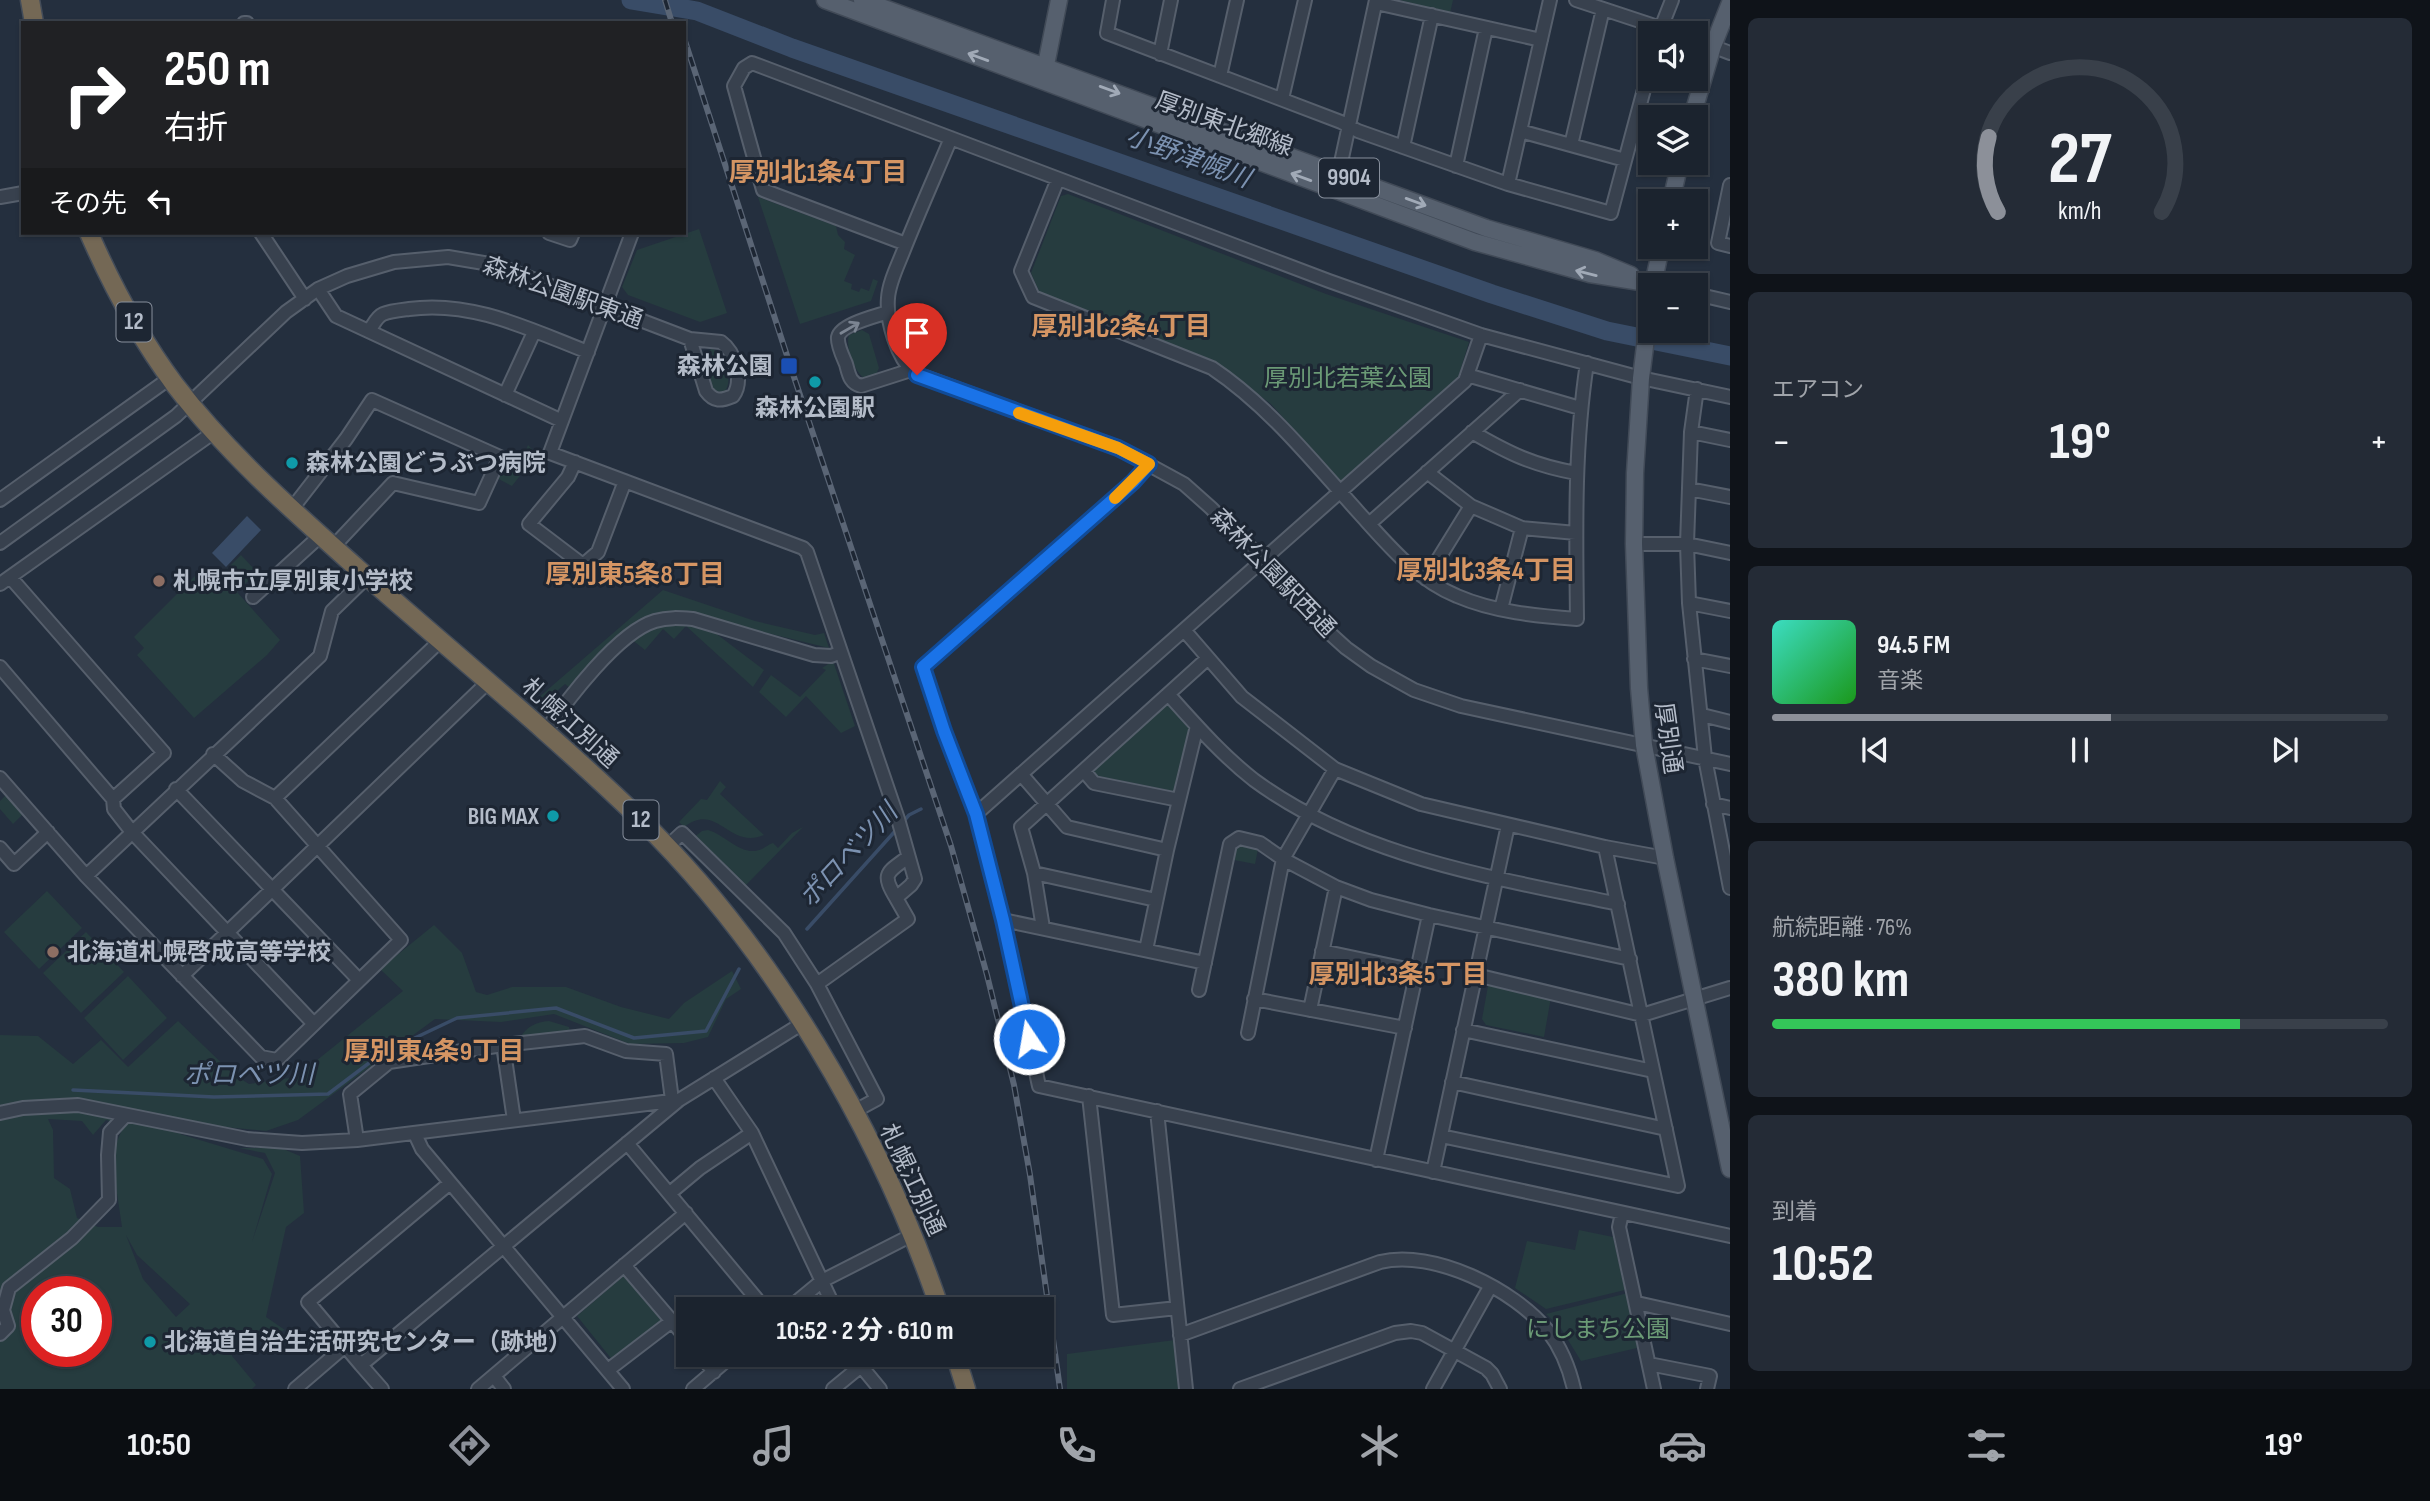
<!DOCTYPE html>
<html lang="ja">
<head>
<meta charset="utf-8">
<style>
  body { margin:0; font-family:"Sofia Sans Condensed","Noto Sans JP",sans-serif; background:#242b36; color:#f1f3f6; height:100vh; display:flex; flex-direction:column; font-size:26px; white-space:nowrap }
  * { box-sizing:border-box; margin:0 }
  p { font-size:23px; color:#a0a4aa }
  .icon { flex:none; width:38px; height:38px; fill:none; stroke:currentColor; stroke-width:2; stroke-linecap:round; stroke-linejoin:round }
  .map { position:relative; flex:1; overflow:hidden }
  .drawer { display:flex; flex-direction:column; gap:18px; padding:18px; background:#0f1319; width:700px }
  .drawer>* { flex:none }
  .top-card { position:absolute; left:21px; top:21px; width:665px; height:214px; border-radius:0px; box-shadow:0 2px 5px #0004,0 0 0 2px #39404a; background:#202124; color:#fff; overflow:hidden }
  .tools { position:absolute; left:1638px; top:21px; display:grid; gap:14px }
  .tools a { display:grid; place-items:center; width:70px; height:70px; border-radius:0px; background:#1b232e; box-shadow:0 2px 5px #0004,0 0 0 2px #39404a; font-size:35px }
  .speed { position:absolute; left:21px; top:1276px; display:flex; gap:14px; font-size:35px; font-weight:700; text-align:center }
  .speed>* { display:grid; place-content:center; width:91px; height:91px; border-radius:50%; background:#1b232e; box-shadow:0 2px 5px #0004,0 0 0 2px #39404a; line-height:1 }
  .speed .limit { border:10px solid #d22; background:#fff; color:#111 }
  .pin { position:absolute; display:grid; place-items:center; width:60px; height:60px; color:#fff; margin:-72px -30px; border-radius:50% 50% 50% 0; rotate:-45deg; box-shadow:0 0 7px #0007 }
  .pin .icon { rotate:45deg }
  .me { position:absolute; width:77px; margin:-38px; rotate:348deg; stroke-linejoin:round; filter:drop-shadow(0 0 5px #0008) }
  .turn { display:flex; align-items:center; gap:24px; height:147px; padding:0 28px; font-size:32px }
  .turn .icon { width:91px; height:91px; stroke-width:2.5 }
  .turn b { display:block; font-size:49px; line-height:60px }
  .then { display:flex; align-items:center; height:66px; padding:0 28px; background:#0003; gap:14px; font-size:26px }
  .big { font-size:52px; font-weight:700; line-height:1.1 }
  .drawer .card { flex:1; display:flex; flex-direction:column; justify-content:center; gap:10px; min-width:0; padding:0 24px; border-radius:10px; background:#242b36 }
  .drawer .dial { align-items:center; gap:0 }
  .dial svg { height:182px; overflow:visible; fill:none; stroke:#39404a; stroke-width:7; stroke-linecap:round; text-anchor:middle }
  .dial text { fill:#f1f3f6; stroke:none }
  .song { display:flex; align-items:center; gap:21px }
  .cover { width:84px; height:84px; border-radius:10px; background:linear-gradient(135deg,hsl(170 70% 55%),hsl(120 70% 35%)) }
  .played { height:7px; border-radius:4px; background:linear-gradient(90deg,#8c9099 55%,#39404a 55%) }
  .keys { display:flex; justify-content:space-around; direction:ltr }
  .heat { display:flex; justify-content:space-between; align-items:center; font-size:38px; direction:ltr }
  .charge { height:10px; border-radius:5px; background:linear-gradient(90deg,#34c759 76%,#39404a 0) }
  .trip { position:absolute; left:676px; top:1297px; width:378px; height:70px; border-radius:0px; background:#1b232e; box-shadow:0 2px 5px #0004,0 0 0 2px #39404a; font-weight:700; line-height:70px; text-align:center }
  .menu { display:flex; height:112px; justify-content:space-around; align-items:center; background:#0b0e12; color:#a0a4aa }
  .menu .icon { width:49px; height:49px }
  .menu .on { color:#8c9099 }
  .menu b { font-size:32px; color:#f1f3f6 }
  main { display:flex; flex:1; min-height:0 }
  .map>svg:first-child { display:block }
  .green { fill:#263c3f; fill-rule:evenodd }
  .water { fill:#394c67 }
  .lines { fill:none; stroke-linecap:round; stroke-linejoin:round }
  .stream { stroke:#394c67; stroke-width:3.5 }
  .river { stroke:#394c67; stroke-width:19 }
  .minor-casing { stroke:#565f6c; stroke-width:16 }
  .major-casing { stroke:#414a57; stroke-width:19 }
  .highway-casing { stroke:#434c59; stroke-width:21 }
  .minor { stroke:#38414e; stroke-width:12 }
  .major { stroke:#56606e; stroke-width:16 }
  .highway { stroke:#746855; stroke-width:18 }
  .rail-casing { stroke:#5a6575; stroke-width:6 }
  .rail { stroke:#1d2633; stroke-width:3.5; stroke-dasharray:10; stroke-linecap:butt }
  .oneway { stroke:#a1aab7 }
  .oneway2 { stroke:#7c8592 }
  .route-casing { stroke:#114b97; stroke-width:18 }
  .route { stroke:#1a73e8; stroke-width:12 }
  .slow { stroke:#f59e0b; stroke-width:12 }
  .transit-dot { fill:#1a4fb4; stroke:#1d2633; stroke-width:2.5 }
  .culture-dot { fill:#0f9aa8; stroke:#1d2633; stroke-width:2.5 }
  .education-dot { fill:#8d6e63; stroke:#1d2633; stroke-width:2.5 }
  .labels { text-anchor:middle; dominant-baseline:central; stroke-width:6; stroke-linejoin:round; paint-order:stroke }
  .shield { fill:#1d2633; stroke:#878f9c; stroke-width:2 }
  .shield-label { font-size:23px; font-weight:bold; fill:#b4bcc9 }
  .street-label { font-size:24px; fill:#b4bcc9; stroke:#1d2633 }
  .poi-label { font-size:24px; font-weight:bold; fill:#b4bcc9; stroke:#1d2633; text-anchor:start }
  .park-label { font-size:24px; fill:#6b9a76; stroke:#1d2633 }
  .water-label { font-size:26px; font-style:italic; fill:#7c92b1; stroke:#1d2633 }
  .neighbourhood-label { font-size:26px; font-weight:bold; fill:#d59563; stroke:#1d2633 }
</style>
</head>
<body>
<main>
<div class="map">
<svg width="1730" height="1389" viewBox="0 0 1730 1389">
  <rect width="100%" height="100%" fill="#242f3e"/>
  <path class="green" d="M1400,0h53l-3,13z
    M1068,194l258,100 143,48 -11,36 -116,105 -71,-79 -57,-43 -174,-68 -9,-20 30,-77z
    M758,197l78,29 2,9 7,7 -1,7 11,6 -11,26 8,3 -1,5 8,3 2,-4 8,3 4,-12 5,2 -7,20 -71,23z
    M699,229l28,84 -27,9 -72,-27 -6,-8 15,-37z
    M862,330l7,4 10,34 -3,6 -12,4c-10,-7 -19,-32 -15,-43z
    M712,349c13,5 23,34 11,44h-5l-7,-6 -8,-28 4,-8z
    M528,445l9,9 -25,32 -17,-9 11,-21 14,7z
    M241,555l16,17 -20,20 43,48 -13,15 -73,63 -57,-63 7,-7 -10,-11 68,-68 13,12z
    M663,590l92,31 60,14 9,-2 5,15 -140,-34c-56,-10 -86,38 -119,74l-5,-4 -17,15 7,7 -4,5 -13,-13z
    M661,623l28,1 25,8 50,38 -11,17 -67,-61 -12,13 -11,-10 -18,21 -14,-11z
    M833,661l22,65 -14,7 -35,-37 -20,21 -27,-25 12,-17 29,22 26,-27 -4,-2z
    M1169,702l25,27 -16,63 -80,-16 -5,-6z
    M720,781l6,6 -6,7 44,41c-36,15 -46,-34 -80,-8l-5,-5 22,-23 6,1z
    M7,794l17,19 -11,11 -13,-15v-8z
    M803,827l-59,60 -51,-49 9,-7 6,-1c18,5 34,28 54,19 4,-2 7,-5 11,-6l5,5 14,-15z
    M1242,845l16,4 -3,15 -21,-4 1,-10z
    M47,891l35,37 -43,41 -35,-37z
    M434,925l28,28 14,39 11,3 25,-8h54l55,20 48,12 15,-16 48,-32 9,18 -15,10 -18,38 -24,6 -54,1 -76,-30 -53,8 -66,-3 -137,101 -32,11 -52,-5 -34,8 83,25 9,15 -20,68 23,-69 -10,-20 -26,-5h42l19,8 4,57 -18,14 -20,90 19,13 -52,16 -1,10 24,29 -4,4h-252v-354l38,1 35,28 28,-24 27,27 50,-46 55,53 16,10 47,-7 107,-86 -23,-22zM48,1119l34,2 11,14 13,-15 18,5 -9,21v34l7,47h-24l-21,-9 -7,-29 -16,-11 -1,-48zM126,1235l11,20 53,49 -14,13 -33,-38zM37,1292h59v59h-59z
    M86,932l38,40 -43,41 -38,-40z
    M128,976l39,42 -44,42 -39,-42z
    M1492,984l59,13 -7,40 -58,-12 -4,-6 6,-33z
    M549,1021l20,6 1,5 -51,8c6,-13 17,-18 30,-19z
    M1579,1230l34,7 12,53 -79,19 -31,-21 12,-47 48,9z
    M627,1273l40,47 -53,42 -37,-46z
    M1628,1293l9,55 -56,13 -21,-34 -14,-13z
    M1175,1340l3,49h-111v-35z"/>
  <path class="water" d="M247,516l14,14 -35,37 -14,-14z"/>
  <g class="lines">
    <path class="stream" d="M902,823l7,-8 12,-6
      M807,929l90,-100
      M73,1090l141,7 114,-3 53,-40 76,-36 99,-10 78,30 72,-7 33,-62"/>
    <path class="river" d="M631,0l66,11 95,37 700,246 115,37 123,25"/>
    <g class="minor-casing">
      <path id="minor" d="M1113,0l-6,33 234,89 17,9 150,53 103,29 39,-146
        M1576,0l100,33
        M1376,3l165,37
        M244,23h3
        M1659,33l13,-33
        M1696,40l34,13
        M1160,54l11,-54
        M1220,76l17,-76
        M1282,99l23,-99
        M1520,131l105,29
        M951,138c-16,38 -33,76 -48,114 -6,15 -14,31 -15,46 -2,23 9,59 26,75l204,75 66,36 27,24 40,40 63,71 32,29 25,18 43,24 47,16 269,58
        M1571,145l32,-136
        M1403,147l29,-132
        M1456,166l30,-138
        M1058,179l-37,92 12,26 179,71c58,39 101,94 148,146 28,31 57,66 97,82 37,16 80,20 120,23 -1,-86 -3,-171 10,-256
        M1337,181l39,-181
        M1508,184l42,-184
        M1730,185l-12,58 12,3
        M0,197l23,-4
        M261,233l44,66
        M549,233l21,7 3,-7
        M632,233l-82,220 253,95 4,4 91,267 17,60 -4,6 -15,13 12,21 -91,65
        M906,244l-143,-54 -29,-104 10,-18 8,-5 577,218 152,54 160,43 89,19
        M318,289l18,27 226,105
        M1696,294l34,8
        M888,312c-11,4 -47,12 -50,25 -1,8 5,20 8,27 3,11 4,19 15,22l50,-16
        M369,331c4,-5 7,-14 14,-17 7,-3 18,-4 26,-5 63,-9 122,21 179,43
        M1467,375l113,33
        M1697,389l-6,43 -4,112 2,59 16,155 25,130
        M505,395l29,-63
        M1472,432c38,22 61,33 104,41
        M1691,432l39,8
        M575,462l-7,15 -39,47 54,41 15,-13 27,-71
        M1149,464l-16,18 -210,185 21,64 32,83 27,106 36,166 691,150
        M1427,472l44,34 51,22 54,5
        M1689,489l41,8
        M0,500l170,-122
        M291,510l55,-71 26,-39 128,57 -21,46 -86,-20 -60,64
        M1369,524l151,-134
        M0,543l176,-127 110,-104 32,-23 29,-13 47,-14 54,-5 48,8 194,74 31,3c14,10 23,39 12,54 -12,5 -19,6 -27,-5l-16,-52
        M1634,544h53l43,9
        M10,577l154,176 -51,46 1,10 18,23 182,192
        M1426,579l45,-73
        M0,584l214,-152
        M253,597l67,-61
        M1689,603l41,8
        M1501,609l21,-81
        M1184,630l58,67 93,72 86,35 184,43 60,11
        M1694,659l36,7
        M0,667l113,132
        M1168,694c27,30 54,61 86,86 106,78 239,97 364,124
        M1702,715l28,7
        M545,732c22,-32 73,-100 110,-111 13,-4 25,-3 38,-2l121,36 17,1 8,-3
        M1084,771l10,12 85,17
        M1021,774l46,53 100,23
        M0,778l86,98 175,181 16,3 124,-120 -126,-142 -32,-17 -30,-27
        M176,789l183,191
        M275,798l165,-157
        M1713,804l17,4
        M976,814l489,-433 16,-46
        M667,847l15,-14 102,100 33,51 60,115 -24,13
        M0,848l14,16 34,-32
        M1034,873l122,27
        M86,876l234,-220 12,-45 35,-34
        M896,898c-15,-25 -9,-25 12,-41
        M1003,920l202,43
        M1043,928l-9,-55 -13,-46 187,-169
        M1146,950l21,-100 30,-124
        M1322,951l94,20
        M1476,975l166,40 88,-27
        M182,976l306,-294
        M1199,990l31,-146 9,-6 21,5 23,16 53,28 35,13 58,15 201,44
        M1254,999l151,29
        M1310,1010l26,-123
        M1463,1030l190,41
        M1248,1033l35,-174 52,-90
        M503,1045l11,75
        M714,1078l38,55 83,176
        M1452,1082l214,47
        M1089,1096l24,219 64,-7
        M1157,1111l29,278
        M0,1113l23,-5 55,-3 169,34 55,4 55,-3 322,-40
        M415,1134l7,15 201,240
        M1441,1136l237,50 -73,-339
        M357,1140l-7,-46 39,-32 114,-17 82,-9 41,15 40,3 6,46
        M627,1143l138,166
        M1376,1160l53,-245
        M1433,1172l75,-347
        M670,1193l30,-25 52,-35
        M1622,1213l-3,14 35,162
        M624,1265l64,75
        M1637,1303l93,21
        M788,1309l34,-28 90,-46
        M0,1334l8,-8 -5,-16 6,-22 63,-50 37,-38 -1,-45 2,-23 16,-17
        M1180,1335l200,-73c53,-13 134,27 168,69 14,18 21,36 26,58
        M700,1354l14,18
        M856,1354l5,12 19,23
        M1649,1364l61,12 -3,13
        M361,1365l-53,-63 142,-119
        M608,1370l64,-49
        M494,1376l10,13
        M295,1389l49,-42
        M382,1389l-21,-24 318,-265 124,-77
        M478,1389l208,-176
        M693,1389l41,-35
        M833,1389l28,-23
        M1240,1389l155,-56 16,-2 11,2 64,35 6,6 8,15
        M1433,1389l57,-102"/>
    </g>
    <g class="major-casing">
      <path id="major" d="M825,0l650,242 115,32 63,10
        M862,0l624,228 109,32 36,15
        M1044,75l15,-75
        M1692,117l21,-71 17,-43
        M1671,201l9,-38
        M1653,285l8,-38
        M1650,306l-9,72 -6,95 -1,71 5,144 5,57 21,113 65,311"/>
    </g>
    <g class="highway-casing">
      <path id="highway" d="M30,0l4,23
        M89,233c23,53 51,105 86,152 53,69 117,125 182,183 94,83 192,163 282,250 133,129 242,316 301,491
        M955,1354l11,35"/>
    </g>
    <use href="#minor" class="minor"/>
    <use href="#major" class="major"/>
    <use href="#highway" class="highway"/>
    <g class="rail-casing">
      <path id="rail" d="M665,0l7,23
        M684,38l108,333 159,475 36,129 27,110 16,90 30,214"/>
    </g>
    <use href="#rail" class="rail"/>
  </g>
  <defs><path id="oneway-shaft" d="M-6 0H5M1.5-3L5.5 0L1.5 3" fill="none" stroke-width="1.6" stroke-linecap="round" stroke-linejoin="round" transform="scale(1.75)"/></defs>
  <g class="oneway">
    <use href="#oneway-shaft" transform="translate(978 57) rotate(-160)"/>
    <use href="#oneway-shaft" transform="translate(1110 90) rotate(20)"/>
    <use href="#oneway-shaft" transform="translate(1301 177) rotate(-160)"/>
    <use href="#oneway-shaft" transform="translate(1416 202) rotate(20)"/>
    <use href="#oneway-shaft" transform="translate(1586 273) rotate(-166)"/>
  </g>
  <use class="oneway2" href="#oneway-shaft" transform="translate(850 328) rotate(-30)"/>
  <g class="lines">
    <g class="route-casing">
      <path id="route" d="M917,375l201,73 31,16 -16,18 -210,185 21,64 32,83 27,106 26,119"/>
    </g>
    <use href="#route" class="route"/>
    <path class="slow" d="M1019,413l99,35 31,16 -34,34"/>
  </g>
  <rect class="transit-dot" x="780" y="357" width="18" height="18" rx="3.5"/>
  <g class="culture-dot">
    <circle cx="815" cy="382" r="7"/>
    <circle cx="292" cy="463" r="7"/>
    <circle cx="553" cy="816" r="7"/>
    <circle cx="150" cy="1342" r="7"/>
  </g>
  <g class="education-dot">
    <circle cx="159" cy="581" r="7"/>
    <circle cx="53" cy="952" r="7"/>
  </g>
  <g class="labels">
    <g class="shield">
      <rect x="1319" y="158.5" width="60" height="39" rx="5"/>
      <rect x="116.5" y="302.5" width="35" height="39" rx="5"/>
      <rect x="623.5" y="800.5" width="35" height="39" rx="5"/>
    </g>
    <g class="shield-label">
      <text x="1349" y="178">9904</text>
      <text x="134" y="322">12</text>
      <text x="641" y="820">12</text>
    </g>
    <g class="street-label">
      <text transform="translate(1224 124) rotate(20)">厚別東北郷線</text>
      <text transform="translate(563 293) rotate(20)">森林公園駅東通</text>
      <text transform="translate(1273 573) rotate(46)">森林公園駅西通</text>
      <text transform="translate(570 723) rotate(42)">札幌江別通</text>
      <text transform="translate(1668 738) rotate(82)">厚別通</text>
      <text transform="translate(912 1180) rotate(65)">札幌江別通</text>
    </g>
    <g class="poi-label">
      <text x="773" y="366" text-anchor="end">森林公園</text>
      <text x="815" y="408" text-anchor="middle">森林公園駅</text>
      <text x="306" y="463">森林公園どうぶつ病院</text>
      <text x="173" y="581">札幌市立厚別東小学校</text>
      <text x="539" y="816" text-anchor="end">BIG MAX</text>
      <text x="67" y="952">北海道札幌啓成高等学校</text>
      <text x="164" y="1342">北海道自治生活研究センター（跡地）</text>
    </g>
    <g class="park-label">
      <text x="1348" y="378">厚別北若葉公園</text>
      <text x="1598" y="1329">にしまち公園</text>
    </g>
    <g class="water-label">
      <text transform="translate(1188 158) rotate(20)">小野津幌川</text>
      <text transform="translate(849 856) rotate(-47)">ポロベツ川</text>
      <text x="249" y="1075">ポロベツ川</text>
    </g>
    <g class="neighbourhood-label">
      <text x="818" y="173">厚別北1条4丁目</text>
      <text x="1121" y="327">厚別北2条4丁目</text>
      <text x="1486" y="571">厚別北3条4丁目</text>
      <text x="635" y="575">厚別東5条8丁目</text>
      <text x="1398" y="975">厚別北3条5丁目</text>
      <text x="434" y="1052">厚別東4条9丁目</text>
    </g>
  </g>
</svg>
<div class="tools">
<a><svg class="icon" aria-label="sound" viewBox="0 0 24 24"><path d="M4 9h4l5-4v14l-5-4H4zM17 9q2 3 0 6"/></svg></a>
<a><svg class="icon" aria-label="layers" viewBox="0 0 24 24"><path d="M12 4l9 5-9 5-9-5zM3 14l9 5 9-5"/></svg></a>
<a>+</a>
<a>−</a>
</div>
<div class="speed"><div class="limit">30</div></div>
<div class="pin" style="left:917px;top:375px;background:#d93025"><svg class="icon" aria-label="arrive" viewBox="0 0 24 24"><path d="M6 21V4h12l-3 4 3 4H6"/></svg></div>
<svg class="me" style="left:1029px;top:1039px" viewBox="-20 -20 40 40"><circle r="17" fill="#1a73e8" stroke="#fff" stroke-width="3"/><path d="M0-11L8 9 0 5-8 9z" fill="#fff"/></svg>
<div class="trip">10:52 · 2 分 · 610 m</div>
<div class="top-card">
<div class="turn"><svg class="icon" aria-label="right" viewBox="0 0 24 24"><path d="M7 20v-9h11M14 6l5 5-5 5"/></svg><div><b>250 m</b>右折</div></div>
<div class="then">その先<svg class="icon" aria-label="left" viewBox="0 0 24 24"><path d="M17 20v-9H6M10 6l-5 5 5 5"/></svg></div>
</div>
</div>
<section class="drawer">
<div class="card dial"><svg viewBox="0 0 100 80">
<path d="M14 69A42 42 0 1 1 86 69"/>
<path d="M14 69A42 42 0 0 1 10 36" stroke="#8c9099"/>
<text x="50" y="56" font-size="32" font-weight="700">27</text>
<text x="50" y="72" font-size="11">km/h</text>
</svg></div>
<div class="card"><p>エアコン</p>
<div class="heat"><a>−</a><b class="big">19°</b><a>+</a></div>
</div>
<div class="card">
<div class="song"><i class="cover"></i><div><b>94.5 FM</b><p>音楽</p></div></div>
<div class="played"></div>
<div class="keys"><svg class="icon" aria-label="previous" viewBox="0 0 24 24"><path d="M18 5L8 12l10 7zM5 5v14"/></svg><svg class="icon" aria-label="pause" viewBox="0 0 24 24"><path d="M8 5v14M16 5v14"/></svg><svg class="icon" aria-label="next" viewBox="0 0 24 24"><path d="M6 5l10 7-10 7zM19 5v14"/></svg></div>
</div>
<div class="card"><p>航続距離 · 76%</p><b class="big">380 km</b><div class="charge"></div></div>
<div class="card"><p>到着</p><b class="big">10:52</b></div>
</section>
</main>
<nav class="menu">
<b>10:50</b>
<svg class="icon on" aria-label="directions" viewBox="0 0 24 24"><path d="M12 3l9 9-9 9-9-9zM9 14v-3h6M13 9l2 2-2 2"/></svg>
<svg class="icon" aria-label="music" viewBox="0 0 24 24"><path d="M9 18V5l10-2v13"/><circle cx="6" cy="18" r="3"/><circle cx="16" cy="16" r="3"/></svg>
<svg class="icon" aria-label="phone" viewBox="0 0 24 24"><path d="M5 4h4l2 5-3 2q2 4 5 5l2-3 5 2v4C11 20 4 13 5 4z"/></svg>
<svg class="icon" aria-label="climate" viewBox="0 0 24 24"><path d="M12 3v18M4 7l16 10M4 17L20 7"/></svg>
<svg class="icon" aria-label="car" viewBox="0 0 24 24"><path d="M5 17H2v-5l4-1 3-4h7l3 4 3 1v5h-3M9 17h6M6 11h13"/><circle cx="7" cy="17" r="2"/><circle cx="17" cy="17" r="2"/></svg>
<svg class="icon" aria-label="filters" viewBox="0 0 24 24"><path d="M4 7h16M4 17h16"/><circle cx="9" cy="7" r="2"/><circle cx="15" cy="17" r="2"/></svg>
<b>19°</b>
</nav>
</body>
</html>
